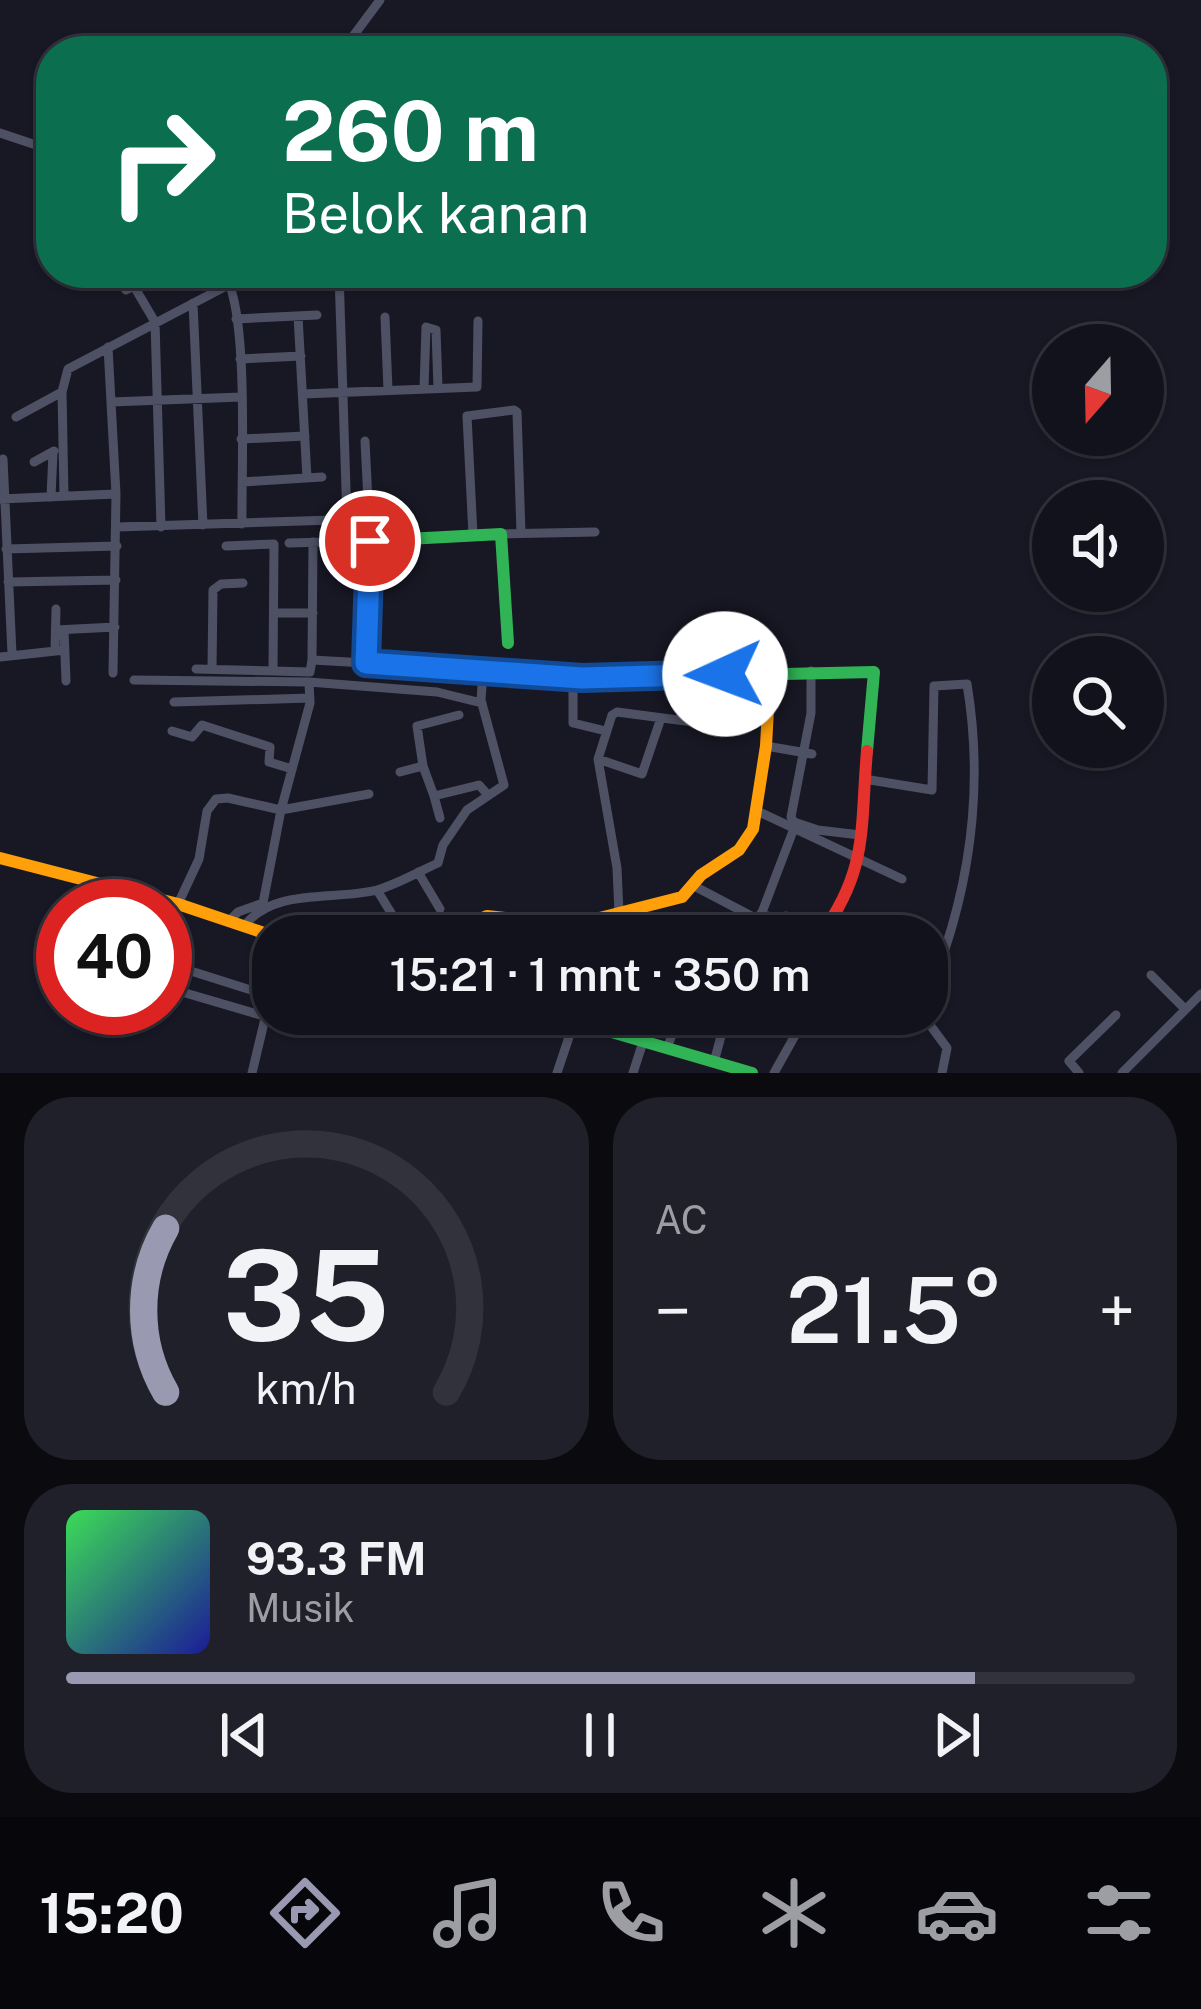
<!DOCTYPE html>
<html lang="id">
<head>
<meta charset="utf-8">
<style>
  body { margin:0; font-family:"Public Sans",sans-serif; background:#1f2029; color:#f1f3f6; height:100vh; display:flex; flex-direction:column; font-size:45px; white-space:nowrap }
  * { box-sizing:border-box; margin:0 }
  p { font-size:39px; color:#9c9ea3 }
  .icon { flex:none; width:66px; height:66px; fill:none; stroke:currentColor; stroke-width:2; stroke-linecap:round; stroke-linejoin:round }
  .map { position:relative; height:1073px; overflow:hidden }
  .sheet { display:flex; flex-direction:column; gap:24px; padding:24px; background:#0a0a0f; flex:1 }
  .sheet>* { flex:none }
  .guide { position:absolute; left:36px; top:36px; width:1131px; height:252px; border-radius:48px; box-shadow:0 3px 9px #0004,0 0 0 3px #31323b; background:#0b6e4f; color:#fff; overflow:hidden }
  .needle { width:78px; rotate:200deg }
  .fabs { position:absolute; left:1032px; top:324px; display:grid; gap:24px }
  .fabs a { display:grid; place-items:center; width:132px; height:132px; border-radius:50%; background:#12121c; box-shadow:0 3px 9px #0004,0 0 0 3px #31323b; font-size:60px }
  .speed { position:absolute; left:36px; top:879px; display:flex; gap:24px; font-size:60px; font-weight:700; text-align:center }
  .speed>* { display:grid; place-content:center; width:156px; height:156px; border-radius:50%; background:#12121c; box-shadow:0 3px 9px #0004,0 0 0 3px #31323b; line-height:1 }
  .speed .limit { border:18px solid #d22; background:#fff; color:#111 }
  .pin { position:absolute; display:grid; place-items:center; width:102px; height:102px; color:#fff; margin:-51px; border:6px solid #fff; border-radius:50%; box-shadow:0 3px 12px #0007 }
  .me { position:absolute; width:132px; margin:-66px; rotate:268deg; stroke-linejoin:round; filter:drop-shadow(0 0 9px #0008) }
  .turn { display:flex; align-items:center; gap:42px; height:252px; padding:0 48px; font-size:54px }
  .turn .icon { width:156px; height:156px; stroke-width:2.5 }
  .turn b { display:block; font-size:84px; line-height:102px }
  .big { font-size:90px; font-weight:600; line-height:1.1 }
  .sheet .tile { flex:1; display:flex; flex-direction:column; justify-content:center; gap:18px; min-width:0; padding:0 42px; border-radius:48px; background:#1f2029 }
  .sheet .dial { align-items:center; gap:0 }
  .dial svg { height:312px; overflow:visible; fill:none; stroke:#31323b; stroke-width:7; stroke-linecap:round; text-anchor:middle }
  .dial text { fill:#f1f3f6; stroke:none }
  .song { display:flex; align-items:center; gap:36px }
  .cover { width:144px; height:144px; border-radius:18px; background:linear-gradient(135deg,hsl(130 70% 55%),hsl(240 70% 35%)) }
  .played { height:12px; border-radius:6px; background:linear-gradient(90deg,#999ab1 85%,#31323b 85%) }
  .keys { display:flex; justify-content:space-around; direction:ltr }
  .heat { display:flex; justify-content:space-between; align-items:center; font-size:66px; direction:ltr }
  .sheet .tiles { flex:1; display:grid; gap:24px; grid-template-columns:1fr 1fr }
  .tile:last-child { grid-column:span 2 }
  .trip { position:absolute; left:252px; top:915px; width:696px; height:120px; border-radius:48px; background:#12121c; box-shadow:0 3px 9px #0004,0 0 0 3px #31323b; font-weight:600; line-height:120px; text-align:center }
  .dock { display:flex; height:192px; justify-content:space-around; align-items:center; background:#07070b; color:#9c9ea3 }
  .dock .icon { width:84px; height:84px }
  .dock .on { color:#999ab1 }
  .dock b { font-size:54px; color:#f1f3f6 }
  .map>svg:first-child { display:block }
  .lines { fill:none; stroke-linecap:round; stroke-linejoin:round }
  .street { stroke:#4e5164; stroke-width:9 }
  .fast { stroke:#30b455; stroke-width:12 }
  .slow { stroke:#ff9f0a; stroke-width:12 }
  .jam { stroke:#e5322d; stroke-width:12 }
  .route-casing { stroke:#114b97; stroke-width:30 }
  .route { stroke:#1a73e8; stroke-width:21 }
</style>
</head>
<body>
<div class="map">
<svg width="1201" height="1073" viewBox="0 0 1201 1073">
  <rect width="100%" height="100%" fill="#181825"/>
  <g class="lines">
    <path class="street" d="M342,51l38,-51
      M0,133l39,13h12
      M113,273l13,17 36,-17
      M223,273c27,31 18,202 19,251
      M339,273l8,247
      M248,275l72,-2
      M135,288l20,34 6,205
      M193,303l10,222
      M298,316l9,162
      M385,317l3,73
      M236,319l81,-4
      M108,347l8,147 -3,179
      M240,359l61,-3
      M424,389l2,-62 10,3 2,58
      M303,394l174,-7 1,-66
      M111,402l130,-5
      M16,417l46,-25
      M241,439l64,-3
      M365,441l5,100
      M3,459l9,195
      M34,462l20,-11
      M242,482l80,-5
      M64,496l-2,-104 6,-23 183,-96
      M51,497l2,-45
      M0,499l116,-5
      M117,527l248,-8
      M501,534l94,-2
      M473,535l-6,-119 47,-6 3,2 4,121
      M313,542l-1,118 54,3
      M289,543l38,-1
      M226,546l48,-2 -1,127 37,1 2,-12
      M6,549l111,-3
      M8,582l108,-2
      M274,613h39
      M56,630l59,-3
      M64,630l2,51
      M55,651l1,-42
      M0,657l65,-7
      M212,668l1,-78 8,-6 22,-1
      M196,669l77,2
      M811,671v42l-20,104 3,5 24,8 42,5
      M573,677v46l33,8
      M134,680l175,2 1,21 -29,107 -18,93 -25,9 -9,9
      M309,682l128,10 45,11
      M174,702l136,-4
      M459,715l-42,11 6,40 11,30 45,-11 9,10
      M172,731l20,6 10,-12 68,22 -1,15 23,7
      M766,746l46,8
      M598,759l44,15 19,-56
      M400,772l23,-6
      M864,779l68,11 2,-104 33,-2c15,90 6,182 -23,268 -5,15 -6,29 -17,42
      M434,796l6,22
      M757,811l145,68
      M418,872l22,37
      M694,886l65,34
      M377,890l27,44
      M178,904l21,-45 8,-48 9,-12 12,-1 53,12 88,-16
      M761,913l18,8
      M786,916l31,20
      M244,926c30,-39 90,-25 133,-36 21,-6 41,-18 61,-27l5,-18 24,-35 37,-25 -23,-85 2,-28
      M620,932l41,4
      M500,936l5,-18
      M620,936l-3,-68 -19,-109 14,-44 5,-3 84,11
      M753,936l40,-105
      M194,972l79,25
      M1151,975l34,34
      M165,987l150,44
      M922,1014l25,34 -5,25
      M667,1048l13,-34
      M714,1062l13,-48
      M252,1073l21,-88
      M557,1073l17,-51
      M633,1073l10,-31
      M774,1073l33,-59
      M1079,1073l-10,-12 47,-46
      M1122,1073l79,-79"/>
    <path class="fast" d="M508,643l-7,-109 -131,7 -4,122 247,15 261,-6 -7,79
      M550,1014l202,59"/>
    <path class="slow" d="M0,858l178,46 95,32
      M446,936l41,-20 85,9 110,-28 19,-22 38,-25 14,-21 13,-83 4,-74"/>
    <path class="jam" d="M820,936c49,-67 40,-107 47,-185"/>
  </g>
  <g class="lines">
    <g class="route-casing">
      <path id="route" d="M370,541l-4,122 216,15 143,-4"/>
    </g>
    <use href="#route" class="route"/>
  </g>
</svg>
<div class="fabs">
<a><svg class="needle" viewBox="-14 -14 28 28"><path d="M0-13l5 13h-10z" fill="#e53935"/><path d="M0 13l5-13h-10z" fill="#9c9ea3"/></svg></a>
<a><svg class="icon" aria-label="sound" viewBox="0 0 24 24"><path d="M4 9h4l5-4v14l-5-4H4zM17 9q2 3 0 6"/></svg></a>
<a><svg class="icon" aria-label="search" viewBox="0 0 24 24"><circle cx="10" cy="10" r="6"/><path d="M15 15l6 6"/></svg></a>
</div>
<div class="speed"><div class="limit">40</div></div>
<div class="pin" style="left:370px;top:541px;background:#d93025"><svg class="icon" aria-label="arrive" viewBox="0 0 24 24"><path d="M6 21V4h12l-3 4 3 4H6"/></svg></div>
<svg class="me" style="left:725px;top:674px" viewBox="-20 -20 40 40"><circle r="19" fill="#fff"/><path d="M0-13L10 11 0 6-10 11z" fill="#1a73e8"/></svg>
<div class="trip">15:21 · 1 mnt · 350 m</div>
<div class="guide">
<div class="turn"><svg class="icon" aria-label="right" viewBox="0 0 24 24"><path d="M7 20v-9h11M14 6l5 5-5 5"/></svg><div><b>260 m</b>Belok kanan</div></div>
</div>
</div>
<section class="sheet">
<div class="tiles">
<div class="tile dial"><svg viewBox="0 0 100 80">
<path d="M14 69A42 42 0 1 1 86 69"/>
<path d="M14 69A42 42 0 0 1 14 27" stroke="#999ab1"/>
<text x="50" y="56" font-size="32" font-weight="700">35</text>
<text x="50" y="72" font-size="11">km/h</text>
</svg></div>
<div class="tile"><p>AC</p>
<div class="heat"><a>−</a><b class="big">21.5°</b><a>+</a></div>
</div>
<div class="tile">
<div class="song"><i class="cover"></i><div><b>93.3 FM</b><p>Musik</p></div></div>
<div class="played"></div>
<div class="keys"><svg class="icon" aria-label="previous" viewBox="0 0 24 24"><path d="M18 5L8 12l10 7zM5 5v14"/></svg><svg class="icon" aria-label="pause" viewBox="0 0 24 24"><path d="M8 5v14M16 5v14"/></svg><svg class="icon" aria-label="next" viewBox="0 0 24 24"><path d="M6 5l10 7-10 7zM19 5v14"/></svg></div>
</div>
</div>
</section>
<nav class="dock">
<b>15:20</b>
<svg class="icon on" aria-label="directions" viewBox="0 0 24 24"><path d="M12 3l9 9-9 9-9-9zM9 14v-3h6M13 9l2 2-2 2"/></svg>
<svg class="icon" aria-label="music" viewBox="0 0 24 24"><path d="M9 18V5l10-2v13"/><circle cx="6" cy="18" r="3"/><circle cx="16" cy="16" r="3"/></svg>
<svg class="icon" aria-label="phone" viewBox="0 0 24 24"><path d="M5 4h4l2 5-3 2q2 4 5 5l2-3 5 2v4C11 20 4 13 5 4z"/></svg>
<svg class="icon" aria-label="climate" viewBox="0 0 24 24"><path d="M12 3v18M4 7l16 10M4 17L20 7"/></svg>
<svg class="icon" aria-label="car" viewBox="0 0 24 24"><path d="M5 17H2v-5l4-1 3-4h7l3 4 3 1v5h-3M9 17h6M6 11h13"/><circle cx="7" cy="17" r="2"/><circle cx="17" cy="17" r="2"/></svg>
<svg class="icon" aria-label="filters" viewBox="0 0 24 24"><path d="M4 7h16M4 17h16"/><circle cx="9" cy="7" r="2"/><circle cx="15" cy="17" r="2"/></svg>
</nav>
</body>
</html>
